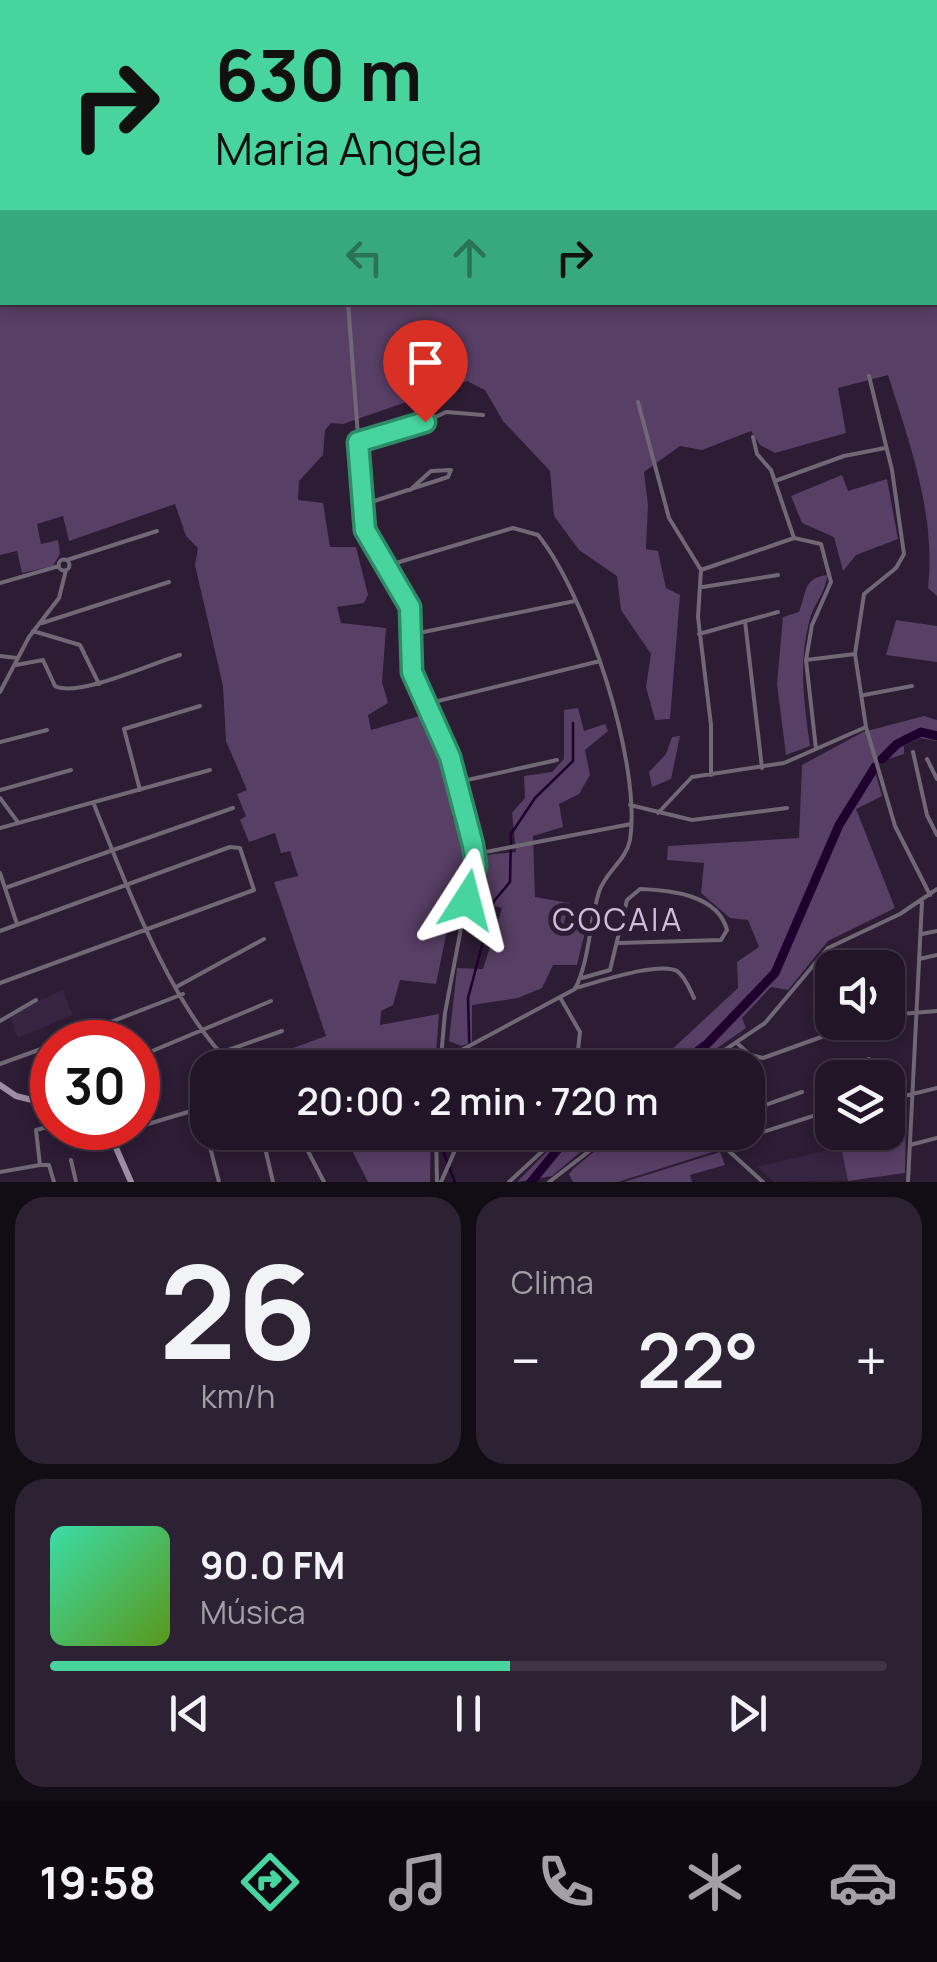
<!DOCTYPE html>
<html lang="pt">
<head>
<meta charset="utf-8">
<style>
  body { margin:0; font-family:Manrope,sans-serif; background:#2d2233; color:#f1f3f6; height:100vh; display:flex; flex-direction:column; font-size:38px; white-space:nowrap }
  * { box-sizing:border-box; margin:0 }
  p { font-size:32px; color:#a29fa7 }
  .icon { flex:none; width:55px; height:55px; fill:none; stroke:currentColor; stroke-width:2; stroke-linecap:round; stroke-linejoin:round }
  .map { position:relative; height:1182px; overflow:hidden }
  .sheet { display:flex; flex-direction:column; gap:15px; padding:15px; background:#120c15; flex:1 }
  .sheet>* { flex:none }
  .guide { position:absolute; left:0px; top:0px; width:938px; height:305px; box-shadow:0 5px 15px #0003,0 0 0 2px #3e3444; background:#47d49e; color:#111; overflow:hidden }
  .controls { position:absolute; left:815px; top:950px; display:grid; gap:20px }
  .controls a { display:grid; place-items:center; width:90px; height:90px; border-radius:20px; background:#211527; box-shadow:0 5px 15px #0003,0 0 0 2px #3e3444; font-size:50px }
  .speed { position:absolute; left:30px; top:1020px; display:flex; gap:20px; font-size:50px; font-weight:700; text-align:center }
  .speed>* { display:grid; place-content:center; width:130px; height:130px; border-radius:50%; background:#211527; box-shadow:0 5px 15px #0003,0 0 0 2px #3e3444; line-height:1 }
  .speed .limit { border:15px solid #d22; background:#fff; color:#111 }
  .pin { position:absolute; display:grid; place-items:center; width:85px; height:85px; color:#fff; margin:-102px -42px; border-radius:50% 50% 50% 0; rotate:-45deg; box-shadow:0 0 10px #0007 }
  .pin .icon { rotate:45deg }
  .me { position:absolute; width:110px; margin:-55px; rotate:9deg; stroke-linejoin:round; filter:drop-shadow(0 0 8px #0008) }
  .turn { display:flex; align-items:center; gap:35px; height:210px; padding:0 50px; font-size:45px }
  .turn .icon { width:130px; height:130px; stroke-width:2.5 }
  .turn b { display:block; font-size:70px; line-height:85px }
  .lanes { display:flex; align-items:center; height:95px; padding:0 50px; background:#0003; justify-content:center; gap:50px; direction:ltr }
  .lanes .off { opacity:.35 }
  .big { font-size:75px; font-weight:600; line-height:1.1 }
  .sheet .widget { flex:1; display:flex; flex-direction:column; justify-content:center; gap:15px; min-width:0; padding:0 35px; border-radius:30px; background:#2d2233 }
  .sheet .dial { align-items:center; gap:0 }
  .dial b { font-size:130px; line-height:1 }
  .song { display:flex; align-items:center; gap:30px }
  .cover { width:120px; height:120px; border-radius:15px; background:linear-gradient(135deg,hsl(160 70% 55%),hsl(90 70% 35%)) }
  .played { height:10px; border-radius:5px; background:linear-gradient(90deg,#47d49e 55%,#3e3444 55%) }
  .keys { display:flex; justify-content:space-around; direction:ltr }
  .heat { display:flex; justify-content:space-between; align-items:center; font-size:55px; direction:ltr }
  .sheet .tiles { flex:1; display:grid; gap:15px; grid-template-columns:1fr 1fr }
  .widget:last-child { grid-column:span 2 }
  .trip { position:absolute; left:190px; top:1050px; width:575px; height:100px; border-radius:30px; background:#211527; box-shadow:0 5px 15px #0003,0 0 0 2px #3e3444; font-weight:600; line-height:100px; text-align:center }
  .menu { display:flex; height:160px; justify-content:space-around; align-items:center; background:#0d0810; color:#a29fa7 }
  .menu .icon { width:70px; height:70px }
  .menu .current { color:#47d49e }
  .menu b { font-size:45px; color:#f1f3f6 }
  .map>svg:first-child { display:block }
  .built { fill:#372342 }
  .green { fill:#583f65 }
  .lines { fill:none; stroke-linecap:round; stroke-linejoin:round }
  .stream { stroke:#20002e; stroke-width:2.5 }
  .river { stroke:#20002e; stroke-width:9 }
  .street { stroke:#706875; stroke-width:4 }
  .secondary { stroke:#9c8fa4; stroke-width:6 }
  .route-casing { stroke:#2e8a67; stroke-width:25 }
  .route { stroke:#47d49e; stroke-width:18 }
  .labels { text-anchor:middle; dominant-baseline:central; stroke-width:10; stroke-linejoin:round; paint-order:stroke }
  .neighbourhood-label { font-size:32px; letter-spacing:2.5px; fill:#d1bcdd; stroke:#2c1c34 }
</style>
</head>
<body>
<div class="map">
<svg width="937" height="1182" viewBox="0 0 937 1182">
  <rect width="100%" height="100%" fill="#2c1c34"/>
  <path class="built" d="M63,990l10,25 -55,23 -9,-24z
    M841,1147l7,34 -74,1 -17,-15z"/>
  <path class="green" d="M0,0l336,2h-334v300h933v-300h-530l532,-2v596l-9,-8c8,-74 -18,-143 -40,-213l-50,13 8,45 -71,20 -15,-8 -9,-14 -49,19 -22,-4 -36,26 4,33 -2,44 12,2 8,37 14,7 -10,124 -15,1 -9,-33 5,-33 -30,-44 -4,-34 -38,-26 -25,-34 -4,-45 -47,-50 -18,-31 -18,-9 -124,43 -12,-1 -6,7 -2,25 -24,26 -1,19 25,3 7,44h26l12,48 -4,8 -27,4 4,16 45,5 -4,54 6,21 -20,12 3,15 52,-15 28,65 1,37 17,37 1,18 -9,28 -19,-4 -4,17 12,3 -14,68 -36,-4 -7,25 -12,6 -1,14 59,-11 -4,53 -186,-3 77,-28 -52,-154 24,-6 -8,-25 -9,2 -6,-20 -26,9 -9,-22 6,-4 -9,-22 10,-4 -21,-49 -3,-55 -28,-121 3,-17 -12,-12 -11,-32 -106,37 -6,-25 -26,8 4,20 17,-4 2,14 -7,12 -31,7 -5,-22 -17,4z
    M842,475l6,16 39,-12 11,60 -42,16 -13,16 -9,-34 -32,-14 -11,-27z
    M827,575c-1,18 -13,28 -17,44 -12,44 -6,83 0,127l-24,9 -9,-71 6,-67 16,-5c8,-20 4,-34 28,-37z
    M896,620l41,6v36l-51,-7z
    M578,708l6,23 21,-7 3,7 -23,19 5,25 -11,19 -20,10 4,23 -30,9 2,61 34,6 -5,20 21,9 -8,33h-24l-11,23 -24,10 -46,7v37l-11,4 -12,-5 8,-73 26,1 19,-61 -29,-7 13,-46 30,-3 -4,-39 13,-15 -1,-22 28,-4 12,-13v-49z
    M924,716l13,4v21l-17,-3 -16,8v8l-31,10 9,32 -26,13 39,99 -67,33 -40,49 -17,-3 -29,31 4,10 -56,39 -38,1 86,-80 -1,-26 22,-15 -11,-27 -18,-2 -29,-25 3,-30 -37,-3 1,-14 131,-8 3,-73 61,-33z
    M680,736l-9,43 -19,8 -3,-15 17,-18 6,-17z
    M906,1123l-1,50 -57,8 -7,-34z
    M343,1133h88l-1,49h-62z
    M565,1133h38l-51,43 -35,6z
    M617,1133h85l20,16 -104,33h-45l-4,-8 4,-5z
    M720,1152l5,13 -35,10 2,7h-68z"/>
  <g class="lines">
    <path class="stream" d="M470,1068l-2,-70 26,-97 16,-19 1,-48 24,-36 38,-37v-38
      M448,1132l-4,22 11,28"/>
    <path class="river" d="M882,759l15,-15 24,-12 16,4
      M675,1068l32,-24 68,-71 64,-148 36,-58
      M531,1182l41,-50"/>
    <path class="street" d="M360,0l1,2
      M509,2l1,-2
      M348,302l17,228 45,77 2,64 38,86 25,97 -30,159 -5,55
      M869,376l23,94 12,84 -8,14 -32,26 -9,60 11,73 29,99 35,69
      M638,402l31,116 32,52 -3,47 13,108v50
      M753,437l4,17 14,16 23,68
      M358,442l61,-17 27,-13 37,3
      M775,481l69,-25 41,-8
      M410,490l21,-19 20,-1
      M365,504l83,-27 3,-7
      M58.5 565a5.5 5.5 0 1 1 11 0a5.5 5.5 0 1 1-11 0Z
      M67,560l90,-29
      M386,566l127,-38 25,7c48,59 104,229 92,305 -4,21 -25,32 -31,52 -10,31 -9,67 -24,97l-134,72
      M701,570l93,-32 27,6 10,38 -19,43 -6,35
      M0,583l59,-17
      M703,587l75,-12
      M745,621l17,147
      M42,623l127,-41
      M33,631l47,14 19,39
      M414,634l161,-33
      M699,634l79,-22
      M0,656l17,2
      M16,665l27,-5 12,26c23,12 97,-23 125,-31
      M0,692l29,-55 30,-39 7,-28
      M864,695l48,-9
      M426,704l174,-43
      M0,742l47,-12
      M816,749l-10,-89 49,-6
      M913,752l14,63 10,20
      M927,759l10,20
      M458,782l99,-22
      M0,790l71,-20
      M140,790l-16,-61 76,-23
      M0,798l17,23
      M93,802c31,77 80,212 143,266
      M630,805l62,15 95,-12
      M658,813l34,-36 92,-14 82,-36
      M0,828l210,-58
      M475,854l156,-30
      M0,873l17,51
      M5,888l228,-80
      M0,931l230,-84 10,1 14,42 -254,93
      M922,934l15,-3
      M919,959l18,-4
      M582,978l28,-8 17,-70 13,-11c31,1 78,6 87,41l-6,10 -103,3
      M178,986l86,-47
      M575,988c21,-5 83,-27 102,-17 8,5 13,19 17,27
      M561,999l19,33 -4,36
      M888,1015l49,-4
      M0,1021l36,-21
      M97,1028l5,14
      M59,1042l124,-48
      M737,1043l13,12 13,3 100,-36
      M220,1053l62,-22
      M138,1057l133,-56
      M869,1059l6,19
      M0,1064l52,-19
      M698,1068l67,-45 63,-75 72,-34 37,-25
      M832,1081v1
      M34,1097l18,-7
      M888,1100l49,-12
      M748,1111l54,-19
      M138,1127l70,-21
      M298,1132l26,50
      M436,1132l1,50
      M708,1132l55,50
      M108,1135l27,-7
      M262,1135l11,47
      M209,1143l10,39
      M457,1143l2,-11
      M722,1145l110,-35
      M910,1145l27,-7
      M71,1160l5,22
      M40,1165l-4,-35 16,-4
      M40,1165h9l5,17
      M0,1172l40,-7
      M441,1182l15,-34 18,-16
      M509,1182l54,-50
      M549,1182l65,-50
      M908,1182l14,-280"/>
    <path class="secondary" d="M0,1085l16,11 36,9
      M99,1128l14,13 18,41"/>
  </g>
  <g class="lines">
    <g class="route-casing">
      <path id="route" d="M425,422l-67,20 7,88 45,77 2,65 38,85 23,88 3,20 -9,35"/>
    </g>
    <use href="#route" class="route"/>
  </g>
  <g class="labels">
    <g class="neighbourhood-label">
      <text x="618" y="919">COCAIA</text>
    </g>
  </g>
</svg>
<div class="controls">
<a><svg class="icon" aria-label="sound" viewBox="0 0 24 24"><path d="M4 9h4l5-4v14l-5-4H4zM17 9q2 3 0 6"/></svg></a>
<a><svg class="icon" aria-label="layers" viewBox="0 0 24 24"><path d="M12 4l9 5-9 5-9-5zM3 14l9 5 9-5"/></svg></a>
</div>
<div class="speed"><div class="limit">30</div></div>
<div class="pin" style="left:425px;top:422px;background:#d93025"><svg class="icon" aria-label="arrive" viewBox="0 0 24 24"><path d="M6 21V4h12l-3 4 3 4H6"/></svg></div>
<svg class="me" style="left:467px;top:900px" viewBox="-20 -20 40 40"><path d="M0-17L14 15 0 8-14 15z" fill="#47d49e" stroke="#fff" stroke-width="4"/></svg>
<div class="trip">20:00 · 2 min · 720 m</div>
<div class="guide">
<div class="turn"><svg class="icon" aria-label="right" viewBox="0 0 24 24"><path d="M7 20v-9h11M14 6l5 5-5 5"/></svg><div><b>630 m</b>Maria Angela</div></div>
<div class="lanes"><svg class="icon off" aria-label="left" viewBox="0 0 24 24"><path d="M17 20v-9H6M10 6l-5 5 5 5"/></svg><svg class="icon off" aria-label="ahead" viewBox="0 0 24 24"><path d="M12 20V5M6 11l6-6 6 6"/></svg><svg class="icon" aria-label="right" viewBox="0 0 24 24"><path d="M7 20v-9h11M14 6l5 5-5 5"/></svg></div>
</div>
</div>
<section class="sheet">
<div class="tiles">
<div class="widget dial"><b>26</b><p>km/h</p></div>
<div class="widget"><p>Clima</p>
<div class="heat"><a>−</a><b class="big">22°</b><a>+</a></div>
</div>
<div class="widget">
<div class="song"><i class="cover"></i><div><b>90.0 FM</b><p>Música</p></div></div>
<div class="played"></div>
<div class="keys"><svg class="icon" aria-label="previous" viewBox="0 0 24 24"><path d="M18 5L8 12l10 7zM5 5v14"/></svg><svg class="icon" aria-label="pause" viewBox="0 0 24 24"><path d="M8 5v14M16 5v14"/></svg><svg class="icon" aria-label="next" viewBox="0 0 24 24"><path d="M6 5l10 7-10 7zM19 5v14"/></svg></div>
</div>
</div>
</section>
<nav class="menu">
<b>19:58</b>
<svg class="icon current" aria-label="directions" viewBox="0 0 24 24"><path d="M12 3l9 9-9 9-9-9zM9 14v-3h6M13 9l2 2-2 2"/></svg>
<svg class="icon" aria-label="music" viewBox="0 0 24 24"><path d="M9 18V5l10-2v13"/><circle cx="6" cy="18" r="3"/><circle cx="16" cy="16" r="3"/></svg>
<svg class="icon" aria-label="phone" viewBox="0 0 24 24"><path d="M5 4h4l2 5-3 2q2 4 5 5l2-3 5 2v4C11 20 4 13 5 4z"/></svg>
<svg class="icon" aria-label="climate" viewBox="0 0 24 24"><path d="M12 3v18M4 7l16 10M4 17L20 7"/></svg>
<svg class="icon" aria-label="car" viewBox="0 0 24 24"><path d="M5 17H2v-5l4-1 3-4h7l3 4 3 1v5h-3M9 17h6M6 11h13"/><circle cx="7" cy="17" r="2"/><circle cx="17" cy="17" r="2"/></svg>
</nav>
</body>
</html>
